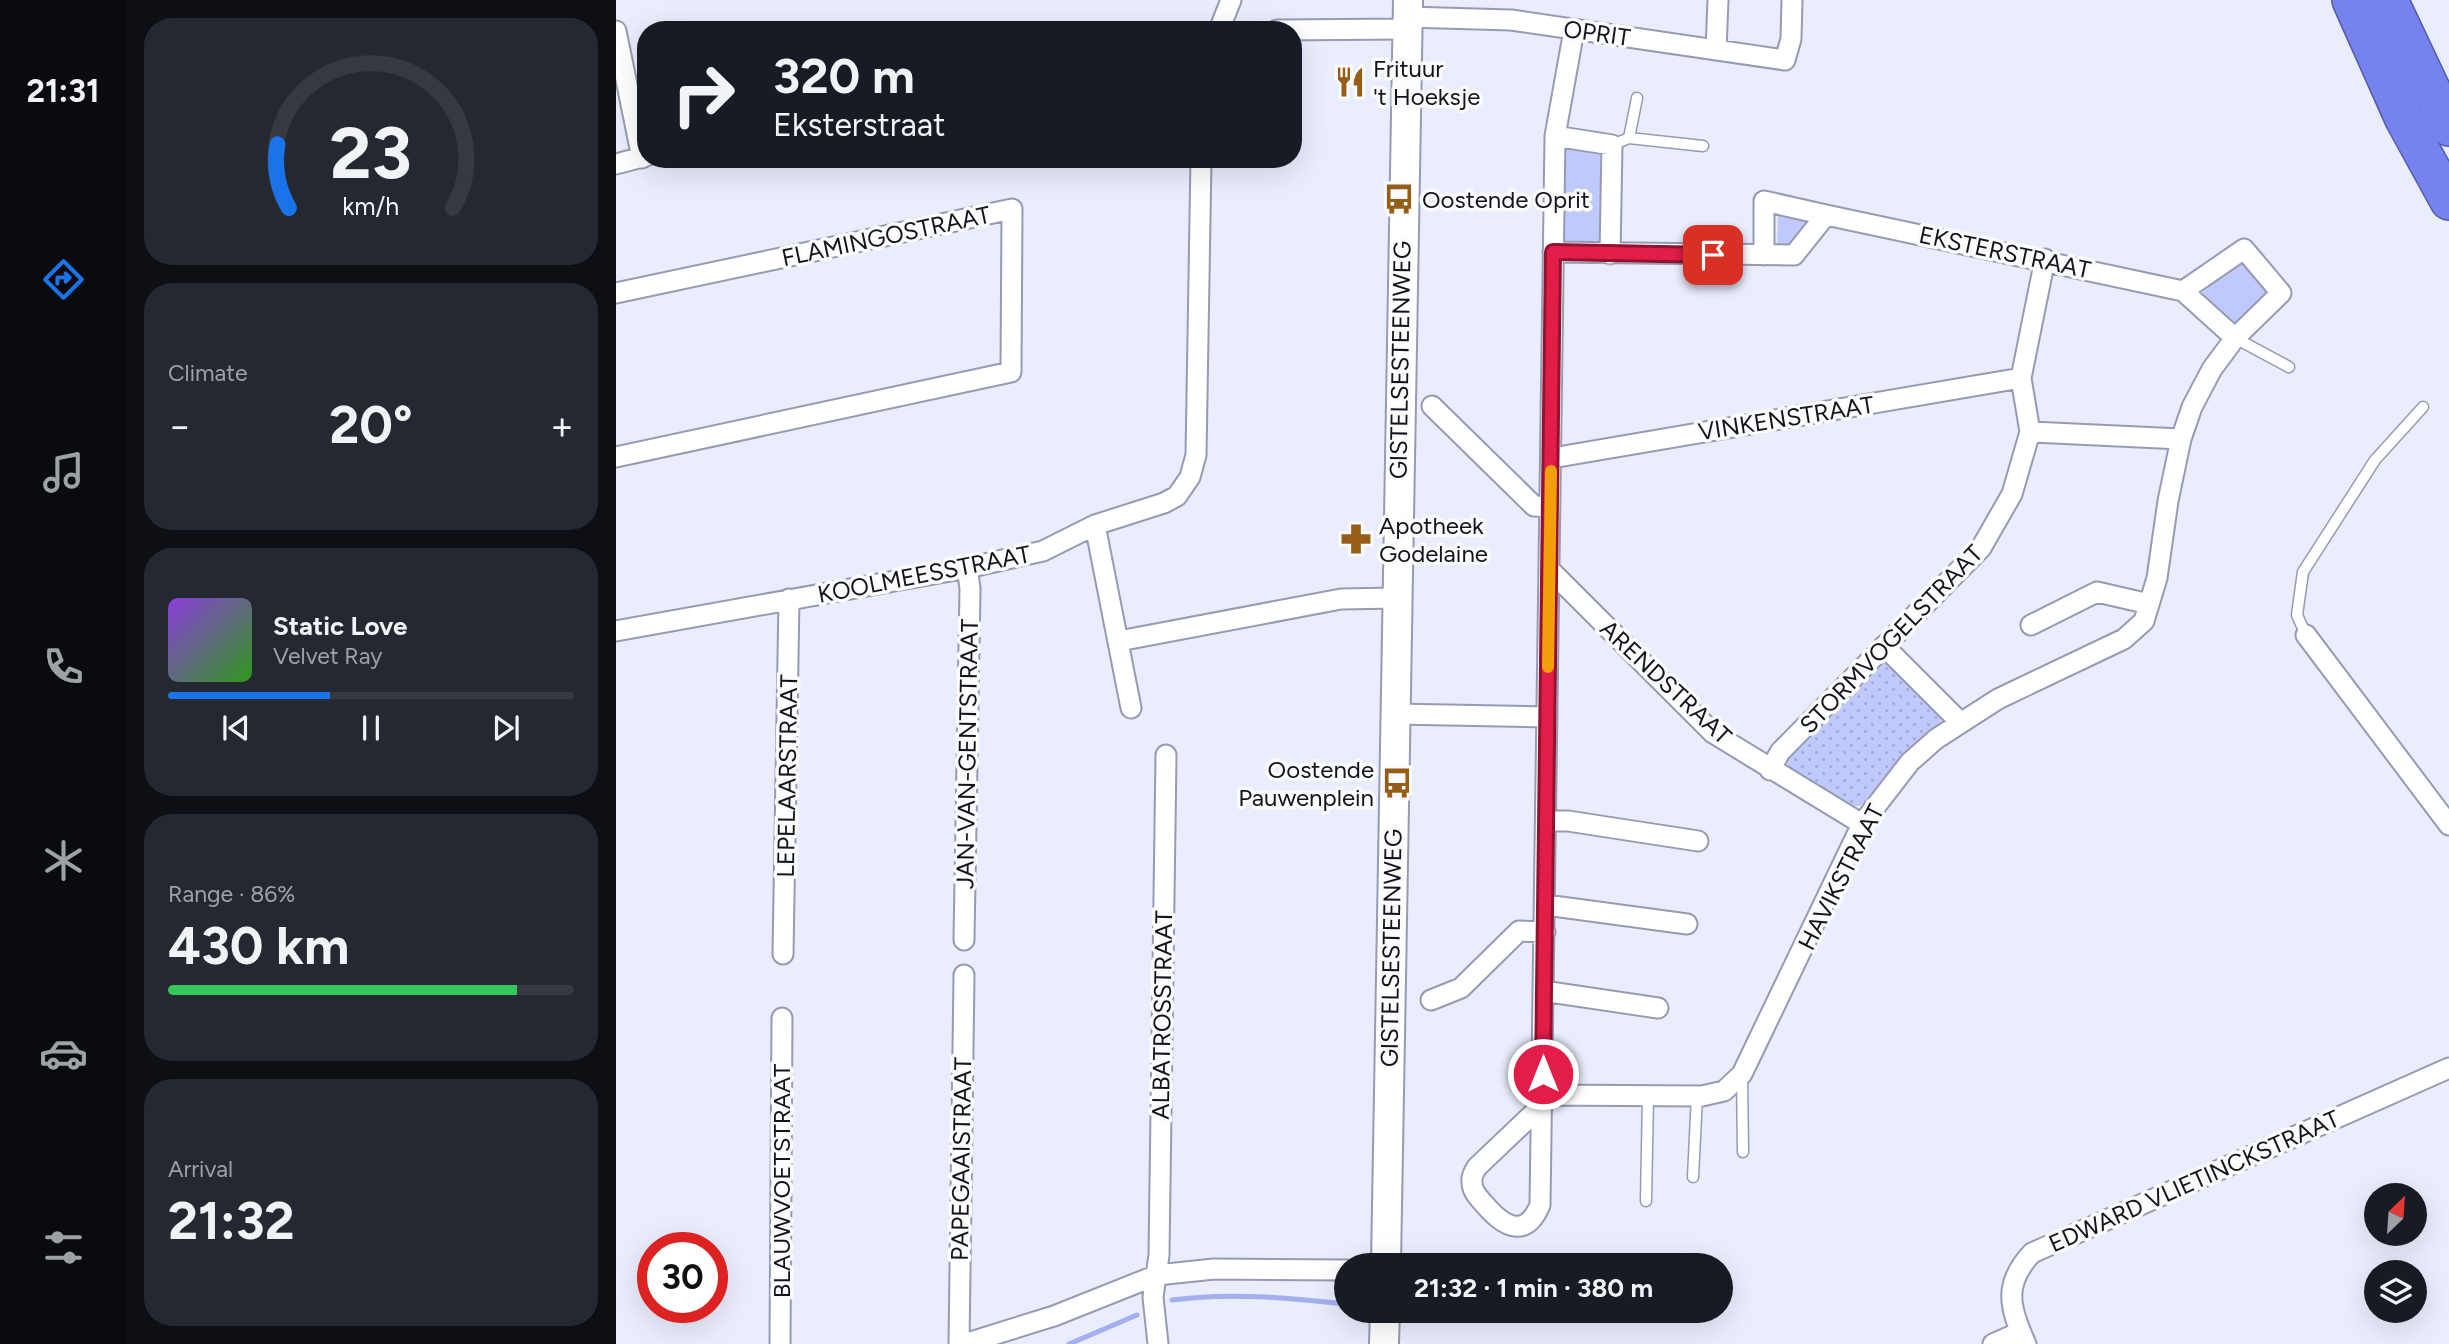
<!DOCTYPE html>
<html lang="en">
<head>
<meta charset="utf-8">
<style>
  body { margin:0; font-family:Figtree,sans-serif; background:#242831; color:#f1f3f6; height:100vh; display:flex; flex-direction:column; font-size:26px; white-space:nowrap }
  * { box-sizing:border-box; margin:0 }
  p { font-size:23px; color:#9ea1a6 }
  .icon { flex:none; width:38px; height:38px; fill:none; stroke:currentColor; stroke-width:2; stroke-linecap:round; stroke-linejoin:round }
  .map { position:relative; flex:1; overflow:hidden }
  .sheet { display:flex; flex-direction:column; gap:18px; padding:18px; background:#0d0f14; width:490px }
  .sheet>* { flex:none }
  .banner { position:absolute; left:21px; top:21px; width:665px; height:147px; border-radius:28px; box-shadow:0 7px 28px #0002; background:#171b24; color:#f1f3f6; overflow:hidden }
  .needle { width:46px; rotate:25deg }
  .tools { position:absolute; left:1748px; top:1183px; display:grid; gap:14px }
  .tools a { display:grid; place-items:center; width:63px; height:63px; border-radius:50%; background:#171b24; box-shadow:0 7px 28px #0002; font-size:35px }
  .speed { position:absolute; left:21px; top:1232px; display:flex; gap:14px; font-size:35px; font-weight:700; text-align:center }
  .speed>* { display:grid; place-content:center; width:91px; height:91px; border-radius:50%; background:#171b24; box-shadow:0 7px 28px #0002; line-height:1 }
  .speed .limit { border:10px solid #d22; background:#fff; color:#111 }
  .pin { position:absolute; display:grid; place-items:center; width:60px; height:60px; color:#fff; margin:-30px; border-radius:14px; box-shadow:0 4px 10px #0006 }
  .me { position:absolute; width:77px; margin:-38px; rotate:0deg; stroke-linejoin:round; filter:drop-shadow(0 0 5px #0008) }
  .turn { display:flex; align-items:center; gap:24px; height:147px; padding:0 21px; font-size:32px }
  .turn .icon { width:91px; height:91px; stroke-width:2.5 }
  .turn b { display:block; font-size:49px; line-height:60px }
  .big { font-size:52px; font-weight:700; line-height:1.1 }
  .sheet .widget { flex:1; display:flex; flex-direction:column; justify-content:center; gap:10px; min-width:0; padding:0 24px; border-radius:28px; background:#242831 }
  .sheet .dial { align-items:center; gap:0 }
  .dial svg { height:182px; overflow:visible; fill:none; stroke:#363941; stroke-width:7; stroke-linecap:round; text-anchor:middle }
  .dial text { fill:#f1f3f6; stroke:none }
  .song { display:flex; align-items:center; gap:21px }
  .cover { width:84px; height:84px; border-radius:10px; background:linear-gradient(135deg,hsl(270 70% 55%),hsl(110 70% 35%)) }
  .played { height:7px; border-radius:4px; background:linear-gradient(90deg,#1a73e8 40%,#363941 40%) }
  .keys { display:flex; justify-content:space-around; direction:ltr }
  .heat { display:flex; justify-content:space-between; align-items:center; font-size:38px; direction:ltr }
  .charge { height:10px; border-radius:5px; background:linear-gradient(90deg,#34c759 86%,#363941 0) }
  .trip { position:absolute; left:718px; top:1253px; width:399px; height:70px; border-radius:35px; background:#171b24; box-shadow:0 7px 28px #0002; font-weight:700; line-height:70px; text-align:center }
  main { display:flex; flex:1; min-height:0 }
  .tab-bar { display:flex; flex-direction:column; width:126px; justify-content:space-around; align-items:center; background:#090b0e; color:#9ea1a6 }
  .tab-bar .icon { width:49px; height:49px }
  .tab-bar .current { color:#1a73e8 }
  .tab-bar b { font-size:32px; color:#f1f3f6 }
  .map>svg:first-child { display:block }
  .grass { fill:#bfc9fb }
  .park { fill:url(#park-dots) }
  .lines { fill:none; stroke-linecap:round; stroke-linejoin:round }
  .stream { stroke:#a3afef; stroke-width:5 }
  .service-casing { stroke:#969bb3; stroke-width:13 }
  .minor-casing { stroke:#969bb3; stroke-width:23 }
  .secondary-casing { stroke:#969bb3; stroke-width:32 }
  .motorway-casing { stroke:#535ca4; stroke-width:40 }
  .service { stroke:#fff; stroke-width:10 }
  .minor { stroke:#fff; stroke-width:19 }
  .secondary { stroke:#fff; stroke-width:28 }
  .motorway { stroke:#7682ed; stroke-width:37 }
  .route-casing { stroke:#92132f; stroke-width:18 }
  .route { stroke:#e11d48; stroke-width:12 }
  .slow { stroke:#f59e0b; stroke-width:12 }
  .labels { text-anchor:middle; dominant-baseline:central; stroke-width:7; stroke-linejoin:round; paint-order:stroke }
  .street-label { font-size:24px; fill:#12141d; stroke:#fbfbfb }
  .poi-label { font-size:24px; fill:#12141d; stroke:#fbfbfb; text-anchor:start }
</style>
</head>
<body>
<main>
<nav class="tab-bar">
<b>21:31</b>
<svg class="icon current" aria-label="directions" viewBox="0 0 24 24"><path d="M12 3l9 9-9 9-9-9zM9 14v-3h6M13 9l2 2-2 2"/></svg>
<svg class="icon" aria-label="music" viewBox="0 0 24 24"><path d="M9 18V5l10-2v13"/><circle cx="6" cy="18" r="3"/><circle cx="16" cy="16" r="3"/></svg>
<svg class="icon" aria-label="phone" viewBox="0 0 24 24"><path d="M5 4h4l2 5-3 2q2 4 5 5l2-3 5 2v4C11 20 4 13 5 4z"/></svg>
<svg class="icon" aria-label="climate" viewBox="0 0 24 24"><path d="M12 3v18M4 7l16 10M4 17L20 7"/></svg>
<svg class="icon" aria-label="car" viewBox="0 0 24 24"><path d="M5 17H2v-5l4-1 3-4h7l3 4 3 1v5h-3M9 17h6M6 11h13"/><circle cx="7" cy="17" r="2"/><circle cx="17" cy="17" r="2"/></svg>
<svg class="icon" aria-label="filters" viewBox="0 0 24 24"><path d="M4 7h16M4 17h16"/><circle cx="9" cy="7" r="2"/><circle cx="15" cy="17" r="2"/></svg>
</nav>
<section class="sheet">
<div class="widget dial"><svg viewBox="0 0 100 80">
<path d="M14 69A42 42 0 1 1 86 69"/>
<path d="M14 69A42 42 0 0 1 9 41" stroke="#1a73e8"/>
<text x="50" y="56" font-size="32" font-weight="700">23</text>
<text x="50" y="72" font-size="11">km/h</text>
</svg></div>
<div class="widget"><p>Climate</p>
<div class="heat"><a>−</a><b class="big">20°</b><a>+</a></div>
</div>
<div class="widget">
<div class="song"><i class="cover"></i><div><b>Static Love</b><p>Velvet Ray</p></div></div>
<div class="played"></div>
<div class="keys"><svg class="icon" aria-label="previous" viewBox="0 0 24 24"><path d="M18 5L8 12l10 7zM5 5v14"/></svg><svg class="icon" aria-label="pause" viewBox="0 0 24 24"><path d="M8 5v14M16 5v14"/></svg><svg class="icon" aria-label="next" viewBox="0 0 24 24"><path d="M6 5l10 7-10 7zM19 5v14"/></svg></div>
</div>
<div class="widget"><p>Range · 86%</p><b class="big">430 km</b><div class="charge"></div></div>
<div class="widget"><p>Arrival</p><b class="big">21:32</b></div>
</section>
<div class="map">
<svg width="1833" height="1344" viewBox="0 0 1833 1344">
  <defs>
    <pattern id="park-dots" width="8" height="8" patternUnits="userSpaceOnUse" patternTransform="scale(1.75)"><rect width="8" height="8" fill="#bfc9fb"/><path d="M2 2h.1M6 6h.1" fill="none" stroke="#a3acd7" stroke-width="1.8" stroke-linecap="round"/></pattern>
  </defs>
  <rect width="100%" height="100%" fill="#e9edfd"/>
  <path class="grass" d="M948,147l38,4 -1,93 -38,-2z
    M1162,213l33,6 -24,27 -10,1z
    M1624,259l28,31 -34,34 -32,-31z"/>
  <path class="park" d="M1268,662l5,1 53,52 -1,6 -43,42 -31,39 -7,4h-11l-60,-37 -3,-10z"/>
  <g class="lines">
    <path class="stream" d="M556,1300c58,-8 116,-2 174,4
      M453,1344l68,-29"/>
    <g class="service-casing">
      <path id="service" d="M1013,138l8,-40
        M996,145l17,-7 74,8
        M1619,338l54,29
        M1690,635l-9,-20 6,-43 72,-112 48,-53
        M1126,1075l1,77
        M1077,1177l4,-81
        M1030,1201l2,-105"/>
    </g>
    <g class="minor-casing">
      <path id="minor" d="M791,17l104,3 274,40 6,-21 1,-39
        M603,30l12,-30
        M661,30l129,-1
        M0,31l26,127
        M1100,50l2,-50
        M939,136l57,9 -2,109
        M0,164l30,-8
        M937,252l241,3 32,-40 357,76
        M1148,255v-54l62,14
        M0,293l396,-84 -1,163 -395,85
        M816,406l102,100 15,1
        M1414,432l151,7
        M936,458l469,-80
        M479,525l36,183
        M935,571l162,162 149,91
        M1415,625l66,-33 52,12
        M0,631l351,-63 76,-17 52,-26 69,-22 13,-7 13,-19 6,-22 5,-296
        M1690,635l143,190
        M503,641l222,-42 55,-1
        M1268,646l76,76
        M779,714l151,3
        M1154,770l10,-18 201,-204 31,-54 18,-62 -9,-54 24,-119
        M930,821h22l130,20
        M930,905l141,19
        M348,940l6,-352 -3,-20
        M167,954l6,-355
        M927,991l115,17
        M815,1000l30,-12 58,-57 26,1
        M927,1095l159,1 22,-5 18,-17 120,-250 48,-62 26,-23 62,-40 126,-60 20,-18 13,-43 11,-77 13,-62 11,-32 20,-38 23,-31 46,-45 -37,-44 -61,42 52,47
        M923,1108l-62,59c-3,5 -6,10 -5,15 0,10 7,16 14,24 19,22 40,32 54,-1l15,-1069 19,-106
        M164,1344l2,-326
        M343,1344l5,-369
        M348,1344l90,-28 103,-41 57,-6 132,1
        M542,1344l-5,-47 6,-42 7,-500
        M1377,1344l27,-12
        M1410,1344c-17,-37 -23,-60 6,-91l417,-185"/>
    </g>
    <g class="secondary-casing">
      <path id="secondary" d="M770,1265l22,-1265
        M768,1344l1,-33"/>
    </g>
    <g class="motorway-casing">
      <path id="motorway" d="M1735,0l53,119 45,82
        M1773,0l60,127"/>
    </g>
    <use href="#service" class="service"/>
    <use href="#minor" class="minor"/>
    <use href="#secondary" class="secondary"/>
    <use href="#motorway" class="motorway"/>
  </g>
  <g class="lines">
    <g class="route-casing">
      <path id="route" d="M927,1074l10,-822 160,3"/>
    </g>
    <use href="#route" class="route"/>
    <path class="slow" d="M932,667l3,-196"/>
  </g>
  <defs>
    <g id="restaurant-bare" transform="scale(2.415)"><path d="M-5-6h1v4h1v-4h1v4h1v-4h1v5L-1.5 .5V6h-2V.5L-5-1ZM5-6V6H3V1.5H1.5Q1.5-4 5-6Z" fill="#955d17" stroke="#fbfbfb" stroke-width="2.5" paint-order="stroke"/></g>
    <g id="bus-bare" transform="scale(2.415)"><path d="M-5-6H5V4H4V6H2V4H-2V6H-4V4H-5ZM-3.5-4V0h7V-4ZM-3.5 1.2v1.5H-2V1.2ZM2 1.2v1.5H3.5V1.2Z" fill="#955d17" stroke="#fbfbfb" stroke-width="2.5" paint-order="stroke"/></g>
    <g id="pharmacy-bare" transform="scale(2.415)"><path d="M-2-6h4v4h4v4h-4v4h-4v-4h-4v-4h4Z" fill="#955d17" stroke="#fbfbfb" stroke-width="2.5" paint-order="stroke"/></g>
  </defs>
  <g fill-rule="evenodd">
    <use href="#restaurant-bare" x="734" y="82"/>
    <use href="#bus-bare" x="783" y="199"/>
    <use href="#pharmacy-bare" x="740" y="539"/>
    <use href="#bus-bare" x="781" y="783"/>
  </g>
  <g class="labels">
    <g class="street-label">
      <text transform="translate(981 33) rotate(8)">OPRIT</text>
      <text transform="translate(270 236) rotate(-12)">FLAMINGOSTRAAT</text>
      <text transform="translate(1389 252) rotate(12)">EKSTERSTRAAT</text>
      <text transform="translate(784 360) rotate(-89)">GISTELSESTEENWEG</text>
      <text transform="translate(1170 418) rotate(-9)">VINKENSTRAAT</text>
      <text transform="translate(308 574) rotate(-11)">KOOLMEESSTRAAT</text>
      <text transform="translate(1275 639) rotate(-46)">STORMVOGELSTRAAT</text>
      <text transform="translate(1050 682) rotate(43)">ARENDSTRAAT</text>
      <text transform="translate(351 754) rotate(-89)">JAN-VAN-GENTSTRAAT</text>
      <text transform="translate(171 776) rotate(-89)">LEPELAARSTRAAT</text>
      <text transform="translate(1225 877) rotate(-63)">HAVIKSTRAAT</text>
      <text transform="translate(775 948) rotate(-89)">GISTELSESTEENWEG</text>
      <text transform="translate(546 1015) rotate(-89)">ALBATROSSTRAAT</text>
      <text transform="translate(345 1159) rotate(-89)">PAPEGAAISTRAAT</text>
      <text transform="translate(165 1181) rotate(-90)">BLAUWVOETSTRAAT</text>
      <text transform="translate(1578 1181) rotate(-24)">EDWARD VLIETINCKSTRAAT</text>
    </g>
    <g class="poi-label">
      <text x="757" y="68">Frituur<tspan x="757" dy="28">'t Hoeksje</tspan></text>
      <text x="806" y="199">Oostende Oprit</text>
      <text x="763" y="525">Apotheek<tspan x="763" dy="28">Godelaine</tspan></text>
      <text x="758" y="769" text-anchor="end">Oostende<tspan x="758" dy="28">Pauwenplein</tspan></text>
    </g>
  </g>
</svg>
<div class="tools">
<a><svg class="needle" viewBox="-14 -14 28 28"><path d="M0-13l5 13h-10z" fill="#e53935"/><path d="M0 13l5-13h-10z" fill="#9ea1a6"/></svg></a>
<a><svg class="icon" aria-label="layers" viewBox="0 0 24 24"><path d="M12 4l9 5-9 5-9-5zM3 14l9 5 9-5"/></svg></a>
</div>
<div class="speed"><div class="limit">30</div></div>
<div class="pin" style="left:1097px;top:255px;background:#d93025"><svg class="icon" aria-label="arrive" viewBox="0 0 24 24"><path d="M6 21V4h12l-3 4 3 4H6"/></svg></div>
<svg class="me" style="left:927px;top:1074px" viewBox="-20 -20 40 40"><circle r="17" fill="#e11d48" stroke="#fff" stroke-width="3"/><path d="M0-11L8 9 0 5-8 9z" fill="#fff"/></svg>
<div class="trip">21:32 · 1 min · 380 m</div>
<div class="banner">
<div class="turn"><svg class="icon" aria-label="right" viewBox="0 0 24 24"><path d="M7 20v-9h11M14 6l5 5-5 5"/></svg><div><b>320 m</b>Eksterstraat</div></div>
</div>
</div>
</main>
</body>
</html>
